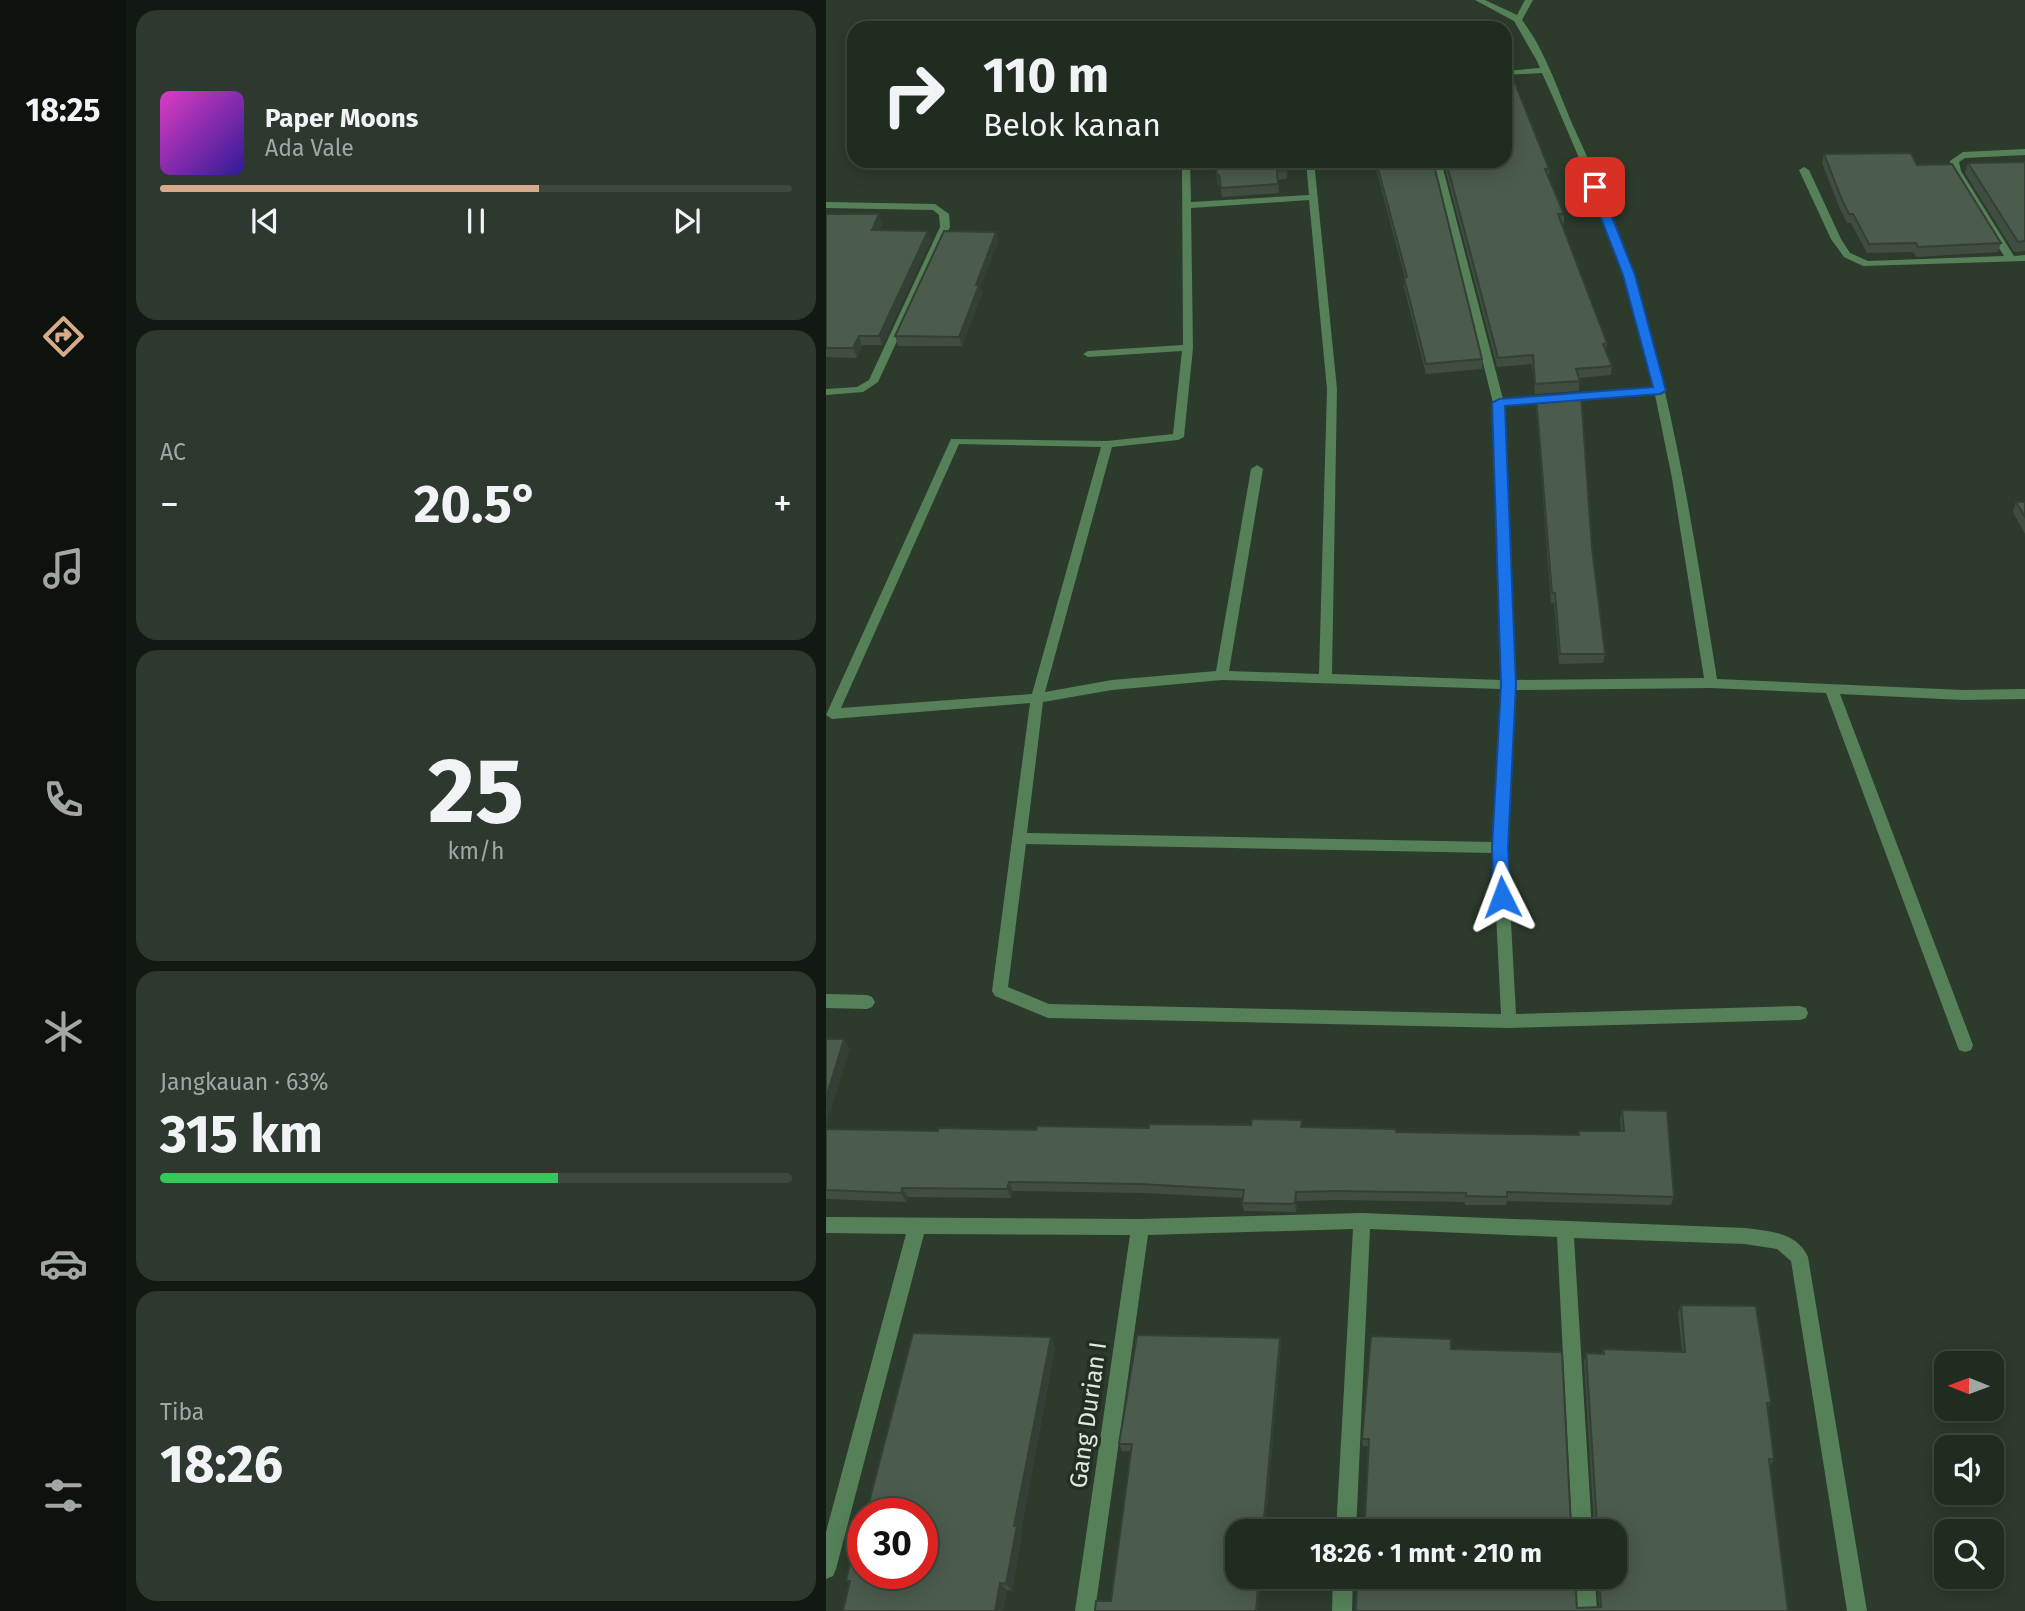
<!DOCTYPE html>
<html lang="id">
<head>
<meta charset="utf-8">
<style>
  body { margin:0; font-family:"Fira Sans",sans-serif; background:#2d382e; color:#f1f3f6; height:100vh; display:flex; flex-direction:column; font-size:26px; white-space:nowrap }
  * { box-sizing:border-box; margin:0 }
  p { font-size:23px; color:#a2a7a5 }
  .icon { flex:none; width:38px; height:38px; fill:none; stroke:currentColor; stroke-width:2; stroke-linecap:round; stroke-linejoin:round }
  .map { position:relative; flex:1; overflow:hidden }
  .panel { display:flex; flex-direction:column; gap:10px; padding:10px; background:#121812; width:700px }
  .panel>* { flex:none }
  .top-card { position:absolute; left:21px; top:21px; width:665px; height:147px; border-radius:21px; box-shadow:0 4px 18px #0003,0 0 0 2px #3e483f; background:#212c21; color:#f1f3f6; overflow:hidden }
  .needle { width:46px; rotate:271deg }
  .tools { position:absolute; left:1108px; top:1351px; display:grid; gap:14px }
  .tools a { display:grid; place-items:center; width:70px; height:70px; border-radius:14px; background:#212c21; box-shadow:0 4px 18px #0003,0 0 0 2px #3e483f; font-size:35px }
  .speed { position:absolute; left:21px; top:1498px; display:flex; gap:14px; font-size:35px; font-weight:700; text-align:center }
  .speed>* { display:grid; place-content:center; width:91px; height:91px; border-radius:50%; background:#212c21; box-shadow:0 4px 18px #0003,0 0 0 2px #3e483f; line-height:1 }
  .speed .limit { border:10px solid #d22; background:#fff; color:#111 }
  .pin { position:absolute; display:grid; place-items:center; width:60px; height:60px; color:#fff; margin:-30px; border-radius:14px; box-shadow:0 4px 10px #0006 }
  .me { position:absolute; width:77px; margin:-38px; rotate:357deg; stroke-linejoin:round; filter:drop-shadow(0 0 5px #0008) }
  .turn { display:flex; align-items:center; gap:24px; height:147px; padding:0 21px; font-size:32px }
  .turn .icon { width:91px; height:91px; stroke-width:2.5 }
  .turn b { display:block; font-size:49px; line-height:60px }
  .big { font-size:52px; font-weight:700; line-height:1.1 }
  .panel .card { flex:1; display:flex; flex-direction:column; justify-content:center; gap:10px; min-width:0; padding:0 24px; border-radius:21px; background:#2d382e }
  .panel .dial { align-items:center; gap:0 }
  .dial b { font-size:91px; line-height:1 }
  .song { display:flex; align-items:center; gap:21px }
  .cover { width:84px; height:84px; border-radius:10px; background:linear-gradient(135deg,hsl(310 70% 55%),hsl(250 70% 35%)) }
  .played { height:7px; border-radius:4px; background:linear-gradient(90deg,#d6ab8b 60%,#3e483f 60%) }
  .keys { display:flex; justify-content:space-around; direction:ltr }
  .heat { display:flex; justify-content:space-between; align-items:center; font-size:38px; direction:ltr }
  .charge { height:10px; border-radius:5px; background:linear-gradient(90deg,#34c759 63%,#3e483f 0) }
  .trip { position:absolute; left:399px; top:1519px; width:402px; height:70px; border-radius:21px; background:#212c21; box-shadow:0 4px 18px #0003,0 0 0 2px #3e483f; font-weight:700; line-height:70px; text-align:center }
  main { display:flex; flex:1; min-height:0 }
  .tab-bar { display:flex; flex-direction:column; width:126px; justify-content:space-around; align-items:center; background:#0d120d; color:#a2a7a5 }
  .tab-bar .icon { width:49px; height:49px }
  .tab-bar .selected { color:#d6ab8b }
  .tab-bar b { font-size:32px; color:#f1f3f6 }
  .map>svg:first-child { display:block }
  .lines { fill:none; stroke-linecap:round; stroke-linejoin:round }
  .minor { fill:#568158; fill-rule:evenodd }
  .wall { fill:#404e41 }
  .shaded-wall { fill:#344035 }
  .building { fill:#4b5b4c; stroke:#344035; stroke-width:2 }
  .route { fill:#1a73e8; stroke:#114b97; stroke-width:2 }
  .labels { text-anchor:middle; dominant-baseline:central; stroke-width:7; stroke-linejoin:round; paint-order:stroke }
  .near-street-label { font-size:24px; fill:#e0e9e0; stroke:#223023 }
</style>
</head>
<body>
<main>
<nav class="tab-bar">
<b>18:25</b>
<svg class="icon selected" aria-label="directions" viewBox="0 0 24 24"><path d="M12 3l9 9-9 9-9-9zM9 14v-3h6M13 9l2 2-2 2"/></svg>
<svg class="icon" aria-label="music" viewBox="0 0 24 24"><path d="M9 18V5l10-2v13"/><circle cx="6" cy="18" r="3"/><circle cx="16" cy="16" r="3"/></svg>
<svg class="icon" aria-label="phone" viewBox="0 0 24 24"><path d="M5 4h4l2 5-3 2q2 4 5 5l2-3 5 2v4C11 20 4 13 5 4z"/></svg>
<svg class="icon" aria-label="climate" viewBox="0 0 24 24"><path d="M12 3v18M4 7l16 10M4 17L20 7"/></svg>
<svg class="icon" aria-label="car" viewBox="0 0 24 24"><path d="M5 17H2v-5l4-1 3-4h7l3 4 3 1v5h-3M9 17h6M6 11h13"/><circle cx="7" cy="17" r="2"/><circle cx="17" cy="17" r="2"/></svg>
<svg class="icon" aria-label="filters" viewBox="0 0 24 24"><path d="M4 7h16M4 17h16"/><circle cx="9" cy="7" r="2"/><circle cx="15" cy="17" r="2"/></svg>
</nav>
<section class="panel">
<div class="card">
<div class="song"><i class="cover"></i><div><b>Paper Moons</b><p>Ada Vale</p></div></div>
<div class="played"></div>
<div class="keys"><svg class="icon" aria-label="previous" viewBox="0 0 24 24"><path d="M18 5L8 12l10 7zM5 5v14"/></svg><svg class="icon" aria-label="pause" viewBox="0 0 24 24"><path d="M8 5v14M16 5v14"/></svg><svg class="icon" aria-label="next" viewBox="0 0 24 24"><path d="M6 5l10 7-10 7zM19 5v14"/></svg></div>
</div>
<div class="card"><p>AC</p>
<div class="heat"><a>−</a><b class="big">20.5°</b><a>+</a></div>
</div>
<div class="card dial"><b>25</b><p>km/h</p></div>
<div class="card"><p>Jangkauan · 63%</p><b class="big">315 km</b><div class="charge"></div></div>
<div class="card"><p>Tiba</p><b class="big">18:26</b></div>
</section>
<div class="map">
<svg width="1199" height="1611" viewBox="0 0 1199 1611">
  <rect width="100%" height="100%" fill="#2c3b2c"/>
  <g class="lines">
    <path class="minor" d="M649,0h10l32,15 8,-15h8l-11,20c24,31 37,74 53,110 19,42 38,84 53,128 45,136 66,279 89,421l246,11 62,-1v10l-62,1 -123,-6 133,351 -2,5 -6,2 -6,-2 -2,-5 -131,-352 -115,-5 -197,2 -7,158 9,166 284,-8 6,2 2,5 -2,5 -6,2 -291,8 -461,-10 -53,-22 -3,-5 38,-288 -198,16 -6,-4 125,-276 156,2 66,-7 9,-83 -94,6 -5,-3 5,-3 95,-6 -1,-184h8l1,41 118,-7 -3,-34h8l23,228 -5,285 169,6 -8,-277 -60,-242h8l62,238 151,-11c-24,-110 -66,-213 -112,-315l-37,2v-4l35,-3 -3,-7 -23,-40zM483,200l18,189 -8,285 -90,-3 34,-202 -6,-4 -6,4 -35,202 -104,9 -67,12 67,-245 66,-7 6,-3 9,-89 -2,-140zM829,395l17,83 32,200 -190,2 -10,-274zM133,444l142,3 -69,247 -191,14zM396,680l279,9 -8,153 -466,-9 16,-131 69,-12zM200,844l467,9 8,161 -452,-10 -41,-17z
      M1199,149v6l-60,3 -6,4 2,9 53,85 11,-1v6l-162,5 -19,-9 -13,-18 -32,-69 5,-3 5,3 32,69 9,14 18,8 136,-5 -53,-85 -1,-10 13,-9z
      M0,202l109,2 14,10 1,13 -72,155 -15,10 -37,3v-6l31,-2 12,-7 71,-153 -1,-12 -6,-5 -107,-2z
      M0,994l41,1 5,2 3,5 -3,5 -5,2 -41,-1z
      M536,1213l383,15c24,3 52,4 63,29l59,354h-20l-56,-350 -14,-12 -32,-5 -171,-6 18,293h-20l-15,-294 -187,-8 -14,302h-20l17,-302 -205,6 -53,376h-20l55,-376 -206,-1 -88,335 -3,7 -7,3v-47l80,-298 -80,-1v-16l314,2z
      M507,1577h20l-1,34h-20z
      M749,1577h20l2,34h-20z"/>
  </g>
  <path class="wall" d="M998,154l93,11 84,78 -3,9 -82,5 -3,-5 -46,1 -16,-30h-4l-7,-14 -18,-46z
    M389,161h90l-1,2 -15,1 -2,15 -9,1 1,13 -57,4 -2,-13 -2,1z
    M548,161h59l49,198v10l-56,5 -22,-87 1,-9z
    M617,161h62l44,8v8l15,37v9h-3l46,120 -1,9 6,14 -1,9 -32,3v13l-44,3 -3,-30 -35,3z
    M1199,162v89l-11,1 -49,-79 3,-10z
    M0,214h53l3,10 -3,6 52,10 -49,105h-20l-5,13 -31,-1z
    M170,232l2,10 -18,46 2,6 -20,52h-64l-3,-10z
    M710,397l56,151 13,106 -2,9 -44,1 -5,-61h-3l-15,-197z
    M1190,502h9v32l-12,-22z
    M796,1110l52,87 -3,8 -164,-4 -1,4h-41v-3l-129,-2 -39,1 -1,11h-4l-48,-1 -2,-8 1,-5 -100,-5 -130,-2 -2,7 -103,-1 -2,5 -80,-3v-70l112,2 365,-4 93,5 182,3 1,-4h42l-1,-12z
    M855,1305l90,98 -3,5 6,51 -4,7 18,145h-432l1,-28h-2l-2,-6h222l2,31 22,-1 -2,-30h18v-46l-250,-12 3,-73h-5l-1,-7 89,-90 120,176 3,3 20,-1 -10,-166 2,-8 16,1 1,-5 79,2 -4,-38z
    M455,1345l-23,266h-163l16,-10 20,-150h-9l-3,-7z
    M229,1347l-34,184 1,3 -10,57 -5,-1 -4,21h-160l7,-27 -4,-3 17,-8z"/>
  <path class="shaded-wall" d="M462,161h1v3l-2,15 -1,-9z
    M53,214l3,10 -8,16 -2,-10z
    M102,231l3,9 -49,105 -3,-9z
    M170,232l2,10 -18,46 2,6 -20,52 -3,-9 17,-52z
    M33,336l3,9 -5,13 -4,-10z
    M18,1039l6,10 -24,77v-28z
    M183,1182l4,9 -2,7 -4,-9z
    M76,1188l6,9 -2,5 -5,-9z
    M470,1192l1,9 -1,11 -1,-9z
    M225,1337l4,10 -34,184 1,3 -10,57 -6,-7 8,-58z
    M454,1338l1,7 -16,186h-2z
    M433,1577h2l-3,34h-2z
    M174,1583l7,7 -4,21h-8z"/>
  <path class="building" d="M679,78h8l36,91h-4l19,45h-6l49,129 -4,1 9,22 -36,3 4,12 -45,3 -2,-29 -35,3 -52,-197h59z
    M1085,153l6,12 35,-1 49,79 -83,4 -2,-4 -47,1 -16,-30h-4l-7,-14 -18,-46z
    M389,161h73l-2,9 -9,1 1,13 -57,4 -2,-13 -2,1z
    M550,161h57l49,198 -56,5 -22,-86 3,-1z
    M1199,162v79l-7,1 -50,-79z
    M0,214h53l-7,16 56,1 -49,105h-20l-6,12h-27z
    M118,231l52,1 -20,53h3l-20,52 -64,-1z
    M755,394l11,154 13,106h-45l-5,-61h-3l-16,-196z
    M1190,502h9v15z
    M0,1039h18l-18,59z
    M796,1110l45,1 7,86 -167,-5v5l-41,-1v-3l-131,-2 -39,1 -1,11 -4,1 -49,-1 2,-13 -104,-6 -131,-2 -2,7 -105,-1 -1,5 -75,-3v-61l112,2v-3l98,2 1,-4 112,2v-4l102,1 1,-6 50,1 -1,7 95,2v3l183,3v-4h45z
    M855,1305l75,1 15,97h-4l7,56h-5l19,152h-432l1,-34h-3h221l2,31 24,-1 -2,-30h16v-46h-261l4,-12h7l4,-80h-7l9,-103 80,3v10l111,3 9,173 3,3h20l3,-3 -11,-172 18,1 -1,-5 82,3z
    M87,1333l138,4 -37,189h3l-11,58 -6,-1 -5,28h-152l7,-30h-4l14,-61h3v53h59v-59h-56z
    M311,1335l143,3 -17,193h-26v46h22l-3,34h-161l1,-10h15l21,-157h-13z"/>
  <path class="route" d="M769,184l5,3 35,88 31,116 -6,3 -155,12 11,279 -8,163 3,49 -3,5h-12l-2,-5 -2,-49 9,-163 -9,-282 7,-4 154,-12 -30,-112 -34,-88z"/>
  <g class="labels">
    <g class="near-street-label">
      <text transform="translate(262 1415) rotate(-82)">Gang Durian I</text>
    </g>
  </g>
</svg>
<div class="tools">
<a><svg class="needle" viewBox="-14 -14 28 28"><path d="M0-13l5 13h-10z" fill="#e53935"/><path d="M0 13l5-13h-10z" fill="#a2a7a5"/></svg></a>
<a><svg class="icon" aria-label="sound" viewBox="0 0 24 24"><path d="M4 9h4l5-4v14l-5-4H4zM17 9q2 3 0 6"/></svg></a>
<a><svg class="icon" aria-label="search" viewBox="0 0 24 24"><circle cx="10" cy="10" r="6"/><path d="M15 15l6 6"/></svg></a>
</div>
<div class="speed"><div class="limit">30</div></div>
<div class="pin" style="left:769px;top:187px;background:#d93025"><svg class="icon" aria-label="arrive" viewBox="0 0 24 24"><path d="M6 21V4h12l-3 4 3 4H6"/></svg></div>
<svg class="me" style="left:676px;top:897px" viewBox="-20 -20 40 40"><path d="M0-17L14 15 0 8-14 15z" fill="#1a73e8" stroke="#fff" stroke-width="4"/></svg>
<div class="trip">18:26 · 1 mnt · 210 m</div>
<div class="top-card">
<div class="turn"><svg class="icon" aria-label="right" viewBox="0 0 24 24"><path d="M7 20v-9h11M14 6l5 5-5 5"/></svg><div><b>110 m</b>Belok kanan</div></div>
</div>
</div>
</main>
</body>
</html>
